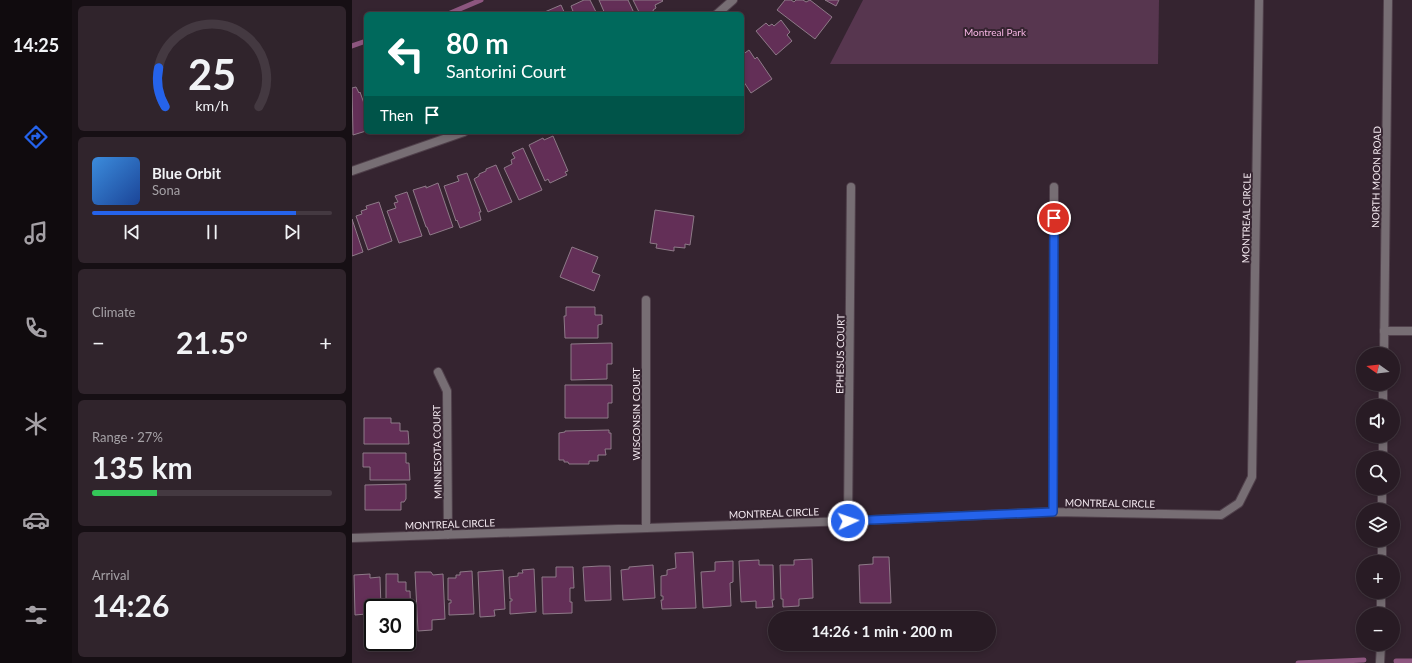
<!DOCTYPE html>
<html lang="en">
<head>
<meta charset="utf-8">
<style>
  body { margin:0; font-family:Lato,sans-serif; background:#30242c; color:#f1f3f6; height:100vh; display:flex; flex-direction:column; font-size:15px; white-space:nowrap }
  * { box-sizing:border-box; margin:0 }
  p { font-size:13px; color:#a5a1a6 }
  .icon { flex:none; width:22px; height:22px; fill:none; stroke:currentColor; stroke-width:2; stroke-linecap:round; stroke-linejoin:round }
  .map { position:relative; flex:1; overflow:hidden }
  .drawer { display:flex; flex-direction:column; gap:6px; padding:6px; background:#160f14; width:280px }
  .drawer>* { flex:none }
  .top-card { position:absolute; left:12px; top:12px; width:380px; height:122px; border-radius:6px; box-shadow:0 2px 6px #0003,0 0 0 1px #443941; background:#00695c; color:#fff; overflow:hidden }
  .needle { width:26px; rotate:284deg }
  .tools { position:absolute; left:1004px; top:347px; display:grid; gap:8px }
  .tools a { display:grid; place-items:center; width:44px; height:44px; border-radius:50%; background:#281b24; box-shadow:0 2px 6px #0003,0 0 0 1px #443941; font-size:20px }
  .speed { position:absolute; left:12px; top:599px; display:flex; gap:8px; font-size:20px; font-weight:700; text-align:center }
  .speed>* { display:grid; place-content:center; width:52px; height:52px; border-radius:50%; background:#281b24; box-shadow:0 2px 6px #0003,0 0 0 1px #443941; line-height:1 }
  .speed .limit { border:2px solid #111; border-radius:6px; background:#fff; color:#111 }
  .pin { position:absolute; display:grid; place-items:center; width:34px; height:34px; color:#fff; margin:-17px; border:2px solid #fff; border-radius:50%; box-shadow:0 1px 4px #0007 }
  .me { position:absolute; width:44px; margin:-22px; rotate:87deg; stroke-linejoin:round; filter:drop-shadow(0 0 3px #0008) }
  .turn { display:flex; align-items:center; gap:14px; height:84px; padding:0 16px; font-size:18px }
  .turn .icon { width:52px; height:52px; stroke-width:2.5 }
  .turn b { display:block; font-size:28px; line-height:34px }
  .then { display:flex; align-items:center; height:38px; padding:0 16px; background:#0003; gap:8px; font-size:15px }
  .big { font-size:30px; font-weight:700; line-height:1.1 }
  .drawer .widget { flex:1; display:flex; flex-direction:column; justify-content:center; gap:6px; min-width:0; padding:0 14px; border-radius:6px; background:#30242c }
  .drawer .dial { align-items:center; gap:0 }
  .dial svg { height:104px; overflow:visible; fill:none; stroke:#443941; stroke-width:7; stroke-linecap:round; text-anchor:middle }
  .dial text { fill:#f1f3f6; stroke:none }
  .song { display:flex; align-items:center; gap:12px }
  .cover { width:48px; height:48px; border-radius:6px; background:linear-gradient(135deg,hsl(210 70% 55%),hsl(220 70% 35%)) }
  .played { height:4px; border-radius:2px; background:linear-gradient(90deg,#2563eb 85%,#443941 85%) }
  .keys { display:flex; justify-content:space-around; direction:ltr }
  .heat { display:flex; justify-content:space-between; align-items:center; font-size:22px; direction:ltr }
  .charge { height:6px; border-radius:3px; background:linear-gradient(90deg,#34c759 27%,#443941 0) }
  .trip { position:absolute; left:416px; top:611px; width:228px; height:40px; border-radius:20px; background:#281b24; box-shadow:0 2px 6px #0003,0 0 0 1px #443941; font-weight:700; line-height:40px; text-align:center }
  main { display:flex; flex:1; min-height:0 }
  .menu { display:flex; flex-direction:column; width:72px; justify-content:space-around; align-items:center; background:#100b0e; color:#a5a1a6 }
  .menu .icon { width:28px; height:28px }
  .menu .on { color:#2563eb }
  .menu b { font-size:18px; color:#f1f3f6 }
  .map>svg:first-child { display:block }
  .green { fill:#57364f }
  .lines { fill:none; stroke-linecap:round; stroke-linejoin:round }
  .stream { stroke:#8d567f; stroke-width:5 }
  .building { fill:#632f57; stroke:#8e7a88 }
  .minor-casing { stroke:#50404b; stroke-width:10 }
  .tertiary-casing { stroke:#50404b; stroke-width:10 }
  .minor { stroke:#776e74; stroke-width:8 }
  .tertiary { stroke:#776e74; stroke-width:8 }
  .route-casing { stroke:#184099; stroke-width:10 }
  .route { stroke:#2563eb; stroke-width:7 }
  .labels { text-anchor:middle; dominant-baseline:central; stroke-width:4; stroke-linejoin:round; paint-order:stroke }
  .park-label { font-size:10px; fill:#f8b6e5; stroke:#352430 }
  .street-label { font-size:10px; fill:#f4e9f0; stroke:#352430 }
</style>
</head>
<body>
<main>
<nav class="menu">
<b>14:25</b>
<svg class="icon on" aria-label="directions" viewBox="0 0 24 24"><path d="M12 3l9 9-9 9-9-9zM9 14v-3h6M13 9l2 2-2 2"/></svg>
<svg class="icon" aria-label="music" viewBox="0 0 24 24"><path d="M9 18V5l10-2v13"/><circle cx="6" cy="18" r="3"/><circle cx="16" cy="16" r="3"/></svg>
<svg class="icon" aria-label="phone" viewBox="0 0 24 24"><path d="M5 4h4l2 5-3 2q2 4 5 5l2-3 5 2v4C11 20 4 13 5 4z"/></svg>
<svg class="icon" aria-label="climate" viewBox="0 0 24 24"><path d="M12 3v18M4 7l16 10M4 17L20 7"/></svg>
<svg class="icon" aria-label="car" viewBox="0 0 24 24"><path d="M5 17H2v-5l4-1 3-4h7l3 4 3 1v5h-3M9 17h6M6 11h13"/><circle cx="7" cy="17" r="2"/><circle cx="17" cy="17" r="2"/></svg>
<svg class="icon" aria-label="filters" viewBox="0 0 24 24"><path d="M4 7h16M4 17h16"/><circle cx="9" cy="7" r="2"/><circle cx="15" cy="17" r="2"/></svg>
</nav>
<section class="drawer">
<div class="widget dial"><svg viewBox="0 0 100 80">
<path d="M14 69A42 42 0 1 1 86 69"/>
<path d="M14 69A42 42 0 0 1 9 39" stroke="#2563eb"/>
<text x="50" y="56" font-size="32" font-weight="700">25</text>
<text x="50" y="72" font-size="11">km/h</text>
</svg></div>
<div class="widget">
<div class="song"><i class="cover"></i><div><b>Blue Orbit</b><p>Sona</p></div></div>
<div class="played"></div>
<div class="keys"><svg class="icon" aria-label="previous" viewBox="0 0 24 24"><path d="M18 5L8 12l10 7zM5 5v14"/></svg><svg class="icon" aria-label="pause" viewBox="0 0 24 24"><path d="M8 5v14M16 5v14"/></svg><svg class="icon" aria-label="next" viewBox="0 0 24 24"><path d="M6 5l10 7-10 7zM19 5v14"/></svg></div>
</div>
<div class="widget"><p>Climate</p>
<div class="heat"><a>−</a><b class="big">21.5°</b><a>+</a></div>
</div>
<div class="widget"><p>Range · 27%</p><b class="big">135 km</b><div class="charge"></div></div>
<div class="widget"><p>Arrival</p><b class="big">14:26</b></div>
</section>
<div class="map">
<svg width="1060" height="663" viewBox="0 0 1060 663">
  <rect width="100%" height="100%" fill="#352430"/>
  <path class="green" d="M511,0h296l-1,64h-328z"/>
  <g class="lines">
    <path class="stream" d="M96,14l33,-14
      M0,46l14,-5
      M1044,661h16
      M946,663l66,-3"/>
  </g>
  <path class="building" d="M232,0h6l7,14h-23l-3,-8z
    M247,0h29l6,13 -29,1z
    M281,0h29l1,1 -8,4 1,3 -3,2 1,3 -14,1z
    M433,0h6l3,2 2,-2h7l3,2 4,-2 22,17 -17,22 -38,-29z
    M473,0h14l-3,6z
    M209,5l4,9h-25z
    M429,20l9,12 -3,3 5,6 -16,14 -20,-24 10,-8 3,3 3,-2 2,2z
    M397,50l6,9 2,-2 15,22 -21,14 -9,-14v-24z
    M4,87l3,6 1,-1 6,17v22l-13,4 -1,-47z
    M201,136l15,35 -3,1 2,3 -17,8 -2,-4 -3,2 -16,-36 14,-7 1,2z
    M171,148l19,42 -23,10 -15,-32 8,-4 -1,-4 4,-2 -3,-5z
    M144,165l16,37 -24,10 -14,-33 5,-3v-2l7,-3v-2z
    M115,173l14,39h-2l2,8 -21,8 -3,-8 -1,1 -12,-35 15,-5 -2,-5z
    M86,183l15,44 -23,8 -3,-8h-1l-13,-37 13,-4v2z
    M55,192l15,44 -23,7 -12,-32 9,-3 -2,-5 4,-1 -3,-6z
    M27,202l13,39 -24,9 -12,-34 6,-2 -1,-3 6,-2 -1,-3z
    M303,210l39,6 -4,29 -5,-1v4l-11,-1v4l-18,-3 1,-4 -7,-1z
    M0,219l11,33 -11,4z
    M220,247l26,10 -6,15 8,3 -6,16 -34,-14z
    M214,307h29v8h7v9l-4,1v13h-33l-1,-22h2z
    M260,343v21h-5v15l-36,1v-36z
    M213,385h47v18h-4v15h-43z
    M12,418h27v5h9v8h8l1,13h-45z
    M257,430v3h2v16h-6l1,6h-8v6h-9v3h-20l-1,-2h-4v-2h-5v-27l6,-1v-1z
    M11,453h43v10h3l1,17h-40v-13h-7z
    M54,484v15l-2,3h-3v8h-36v-25z
    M341,552l3,56 -34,1 -1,-9h2v-4h-2v-20l6,-1v-5l9,-2 -1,-15z
    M521,557h16l2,46h-31l-1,-38 14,-1z
    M460,559l1,39 -14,1v7l-16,1v-8h-2l-1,-34h14v-5z
    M407,560v5h14l1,35h-2l1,7 -17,1v-7l-15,1 -2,-41z
    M381,561v21l-3,1 1,23 -28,2 -2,-36 14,-1v-9z
    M301,565l2,33 -32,2 -2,-30 8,-1v-2z
    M248,566h10l1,34 -26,1 -2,-34z
    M204,567h17l1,21h-4v14h2v11l-29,1 -1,-37h14z
    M182,569l2,43 -26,2v-13h2v-2h-2l-1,-22 9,-1v-3h5l-1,-3z
    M151,570l2,39 -11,1 1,6 -15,1 -2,-45z
    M120,571l2,43 -25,1v-12h2v-3h-3v-22h8v-3h4v-3z
    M63,572h16l2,3 10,-1 2,45 -13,1v10l-14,1z
    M18,574v4l10,-1 1,31h-8v14h-7v-8l-11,1 -1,-40z
    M34,574h12v8h8v9h4l1,27h-4v-10h-21z"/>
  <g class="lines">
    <g class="minor-casing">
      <path id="minor" d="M365,14l16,-14
        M0,171l112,-39
        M1032,331h28
        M86,372l9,19 1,144
        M701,512l1,-325
        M496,521l3,-334
        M294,528v-228
        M0,538l496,-17 205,-9 168,3 18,-12 13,-26 7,-477"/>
    </g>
    <g class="tertiary-casing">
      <path id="tertiary" d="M1032,354l4,-354
        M1031,406v-22
        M1031,458v-22
        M1030,510v-22
        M1030,562v-22
        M1029,614v-22
        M1028,663l1,-19"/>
    </g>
    <use href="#minor" class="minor"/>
    <use href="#tertiary" class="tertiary"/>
  </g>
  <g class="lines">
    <g class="route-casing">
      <path id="route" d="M496,521l205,-9 1,-294"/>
    </g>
    <use href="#route" class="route"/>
  </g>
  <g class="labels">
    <g class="park-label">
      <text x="643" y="32">Montreal Park</text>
    </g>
    <g class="street-label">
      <text transform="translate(1024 177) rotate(-89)">NORTH MOON ROAD</text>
      <text transform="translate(894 218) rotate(-89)">MONTREAL CIRCLE</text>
      <text transform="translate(488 354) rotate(-89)">EPHESUS COURT</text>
      <text transform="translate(284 414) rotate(-90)">WISCONSIN COURT</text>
      <text transform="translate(85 452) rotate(-91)">MINNESOTA COURT</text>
      <text transform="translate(758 503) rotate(1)">MONTREAL CIRCLE</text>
      <text transform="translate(422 513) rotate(-2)">MONTREAL CIRCLE</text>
      <text transform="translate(98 524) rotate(-2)">MONTREAL CIRCLE</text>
    </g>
  </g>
</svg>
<div class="tools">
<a><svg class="needle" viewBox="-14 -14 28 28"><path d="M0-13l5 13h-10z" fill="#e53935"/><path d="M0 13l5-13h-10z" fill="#a5a1a6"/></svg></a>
<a><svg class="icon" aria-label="sound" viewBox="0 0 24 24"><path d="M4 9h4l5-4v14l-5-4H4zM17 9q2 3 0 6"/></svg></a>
<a><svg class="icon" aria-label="search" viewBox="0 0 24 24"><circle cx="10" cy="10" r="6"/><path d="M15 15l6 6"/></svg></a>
<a><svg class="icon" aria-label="layers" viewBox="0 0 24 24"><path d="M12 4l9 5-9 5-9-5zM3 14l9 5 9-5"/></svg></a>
<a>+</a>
<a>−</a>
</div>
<div class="speed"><div class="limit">30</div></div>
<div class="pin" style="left:702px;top:218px;background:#d93025"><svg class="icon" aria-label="arrive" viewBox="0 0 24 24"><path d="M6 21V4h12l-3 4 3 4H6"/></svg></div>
<svg class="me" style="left:496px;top:521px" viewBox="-20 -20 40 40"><circle r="17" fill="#2563eb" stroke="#fff" stroke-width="3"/><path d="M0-11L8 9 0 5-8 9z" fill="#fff"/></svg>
<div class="trip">14:26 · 1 min · 200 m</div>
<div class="top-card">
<div class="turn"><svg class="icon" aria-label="left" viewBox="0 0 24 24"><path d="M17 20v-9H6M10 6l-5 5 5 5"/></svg><div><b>80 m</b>Santorini Court</div></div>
<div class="then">Then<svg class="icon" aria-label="arrive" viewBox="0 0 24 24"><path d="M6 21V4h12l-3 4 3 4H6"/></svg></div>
</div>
</div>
</main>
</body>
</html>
